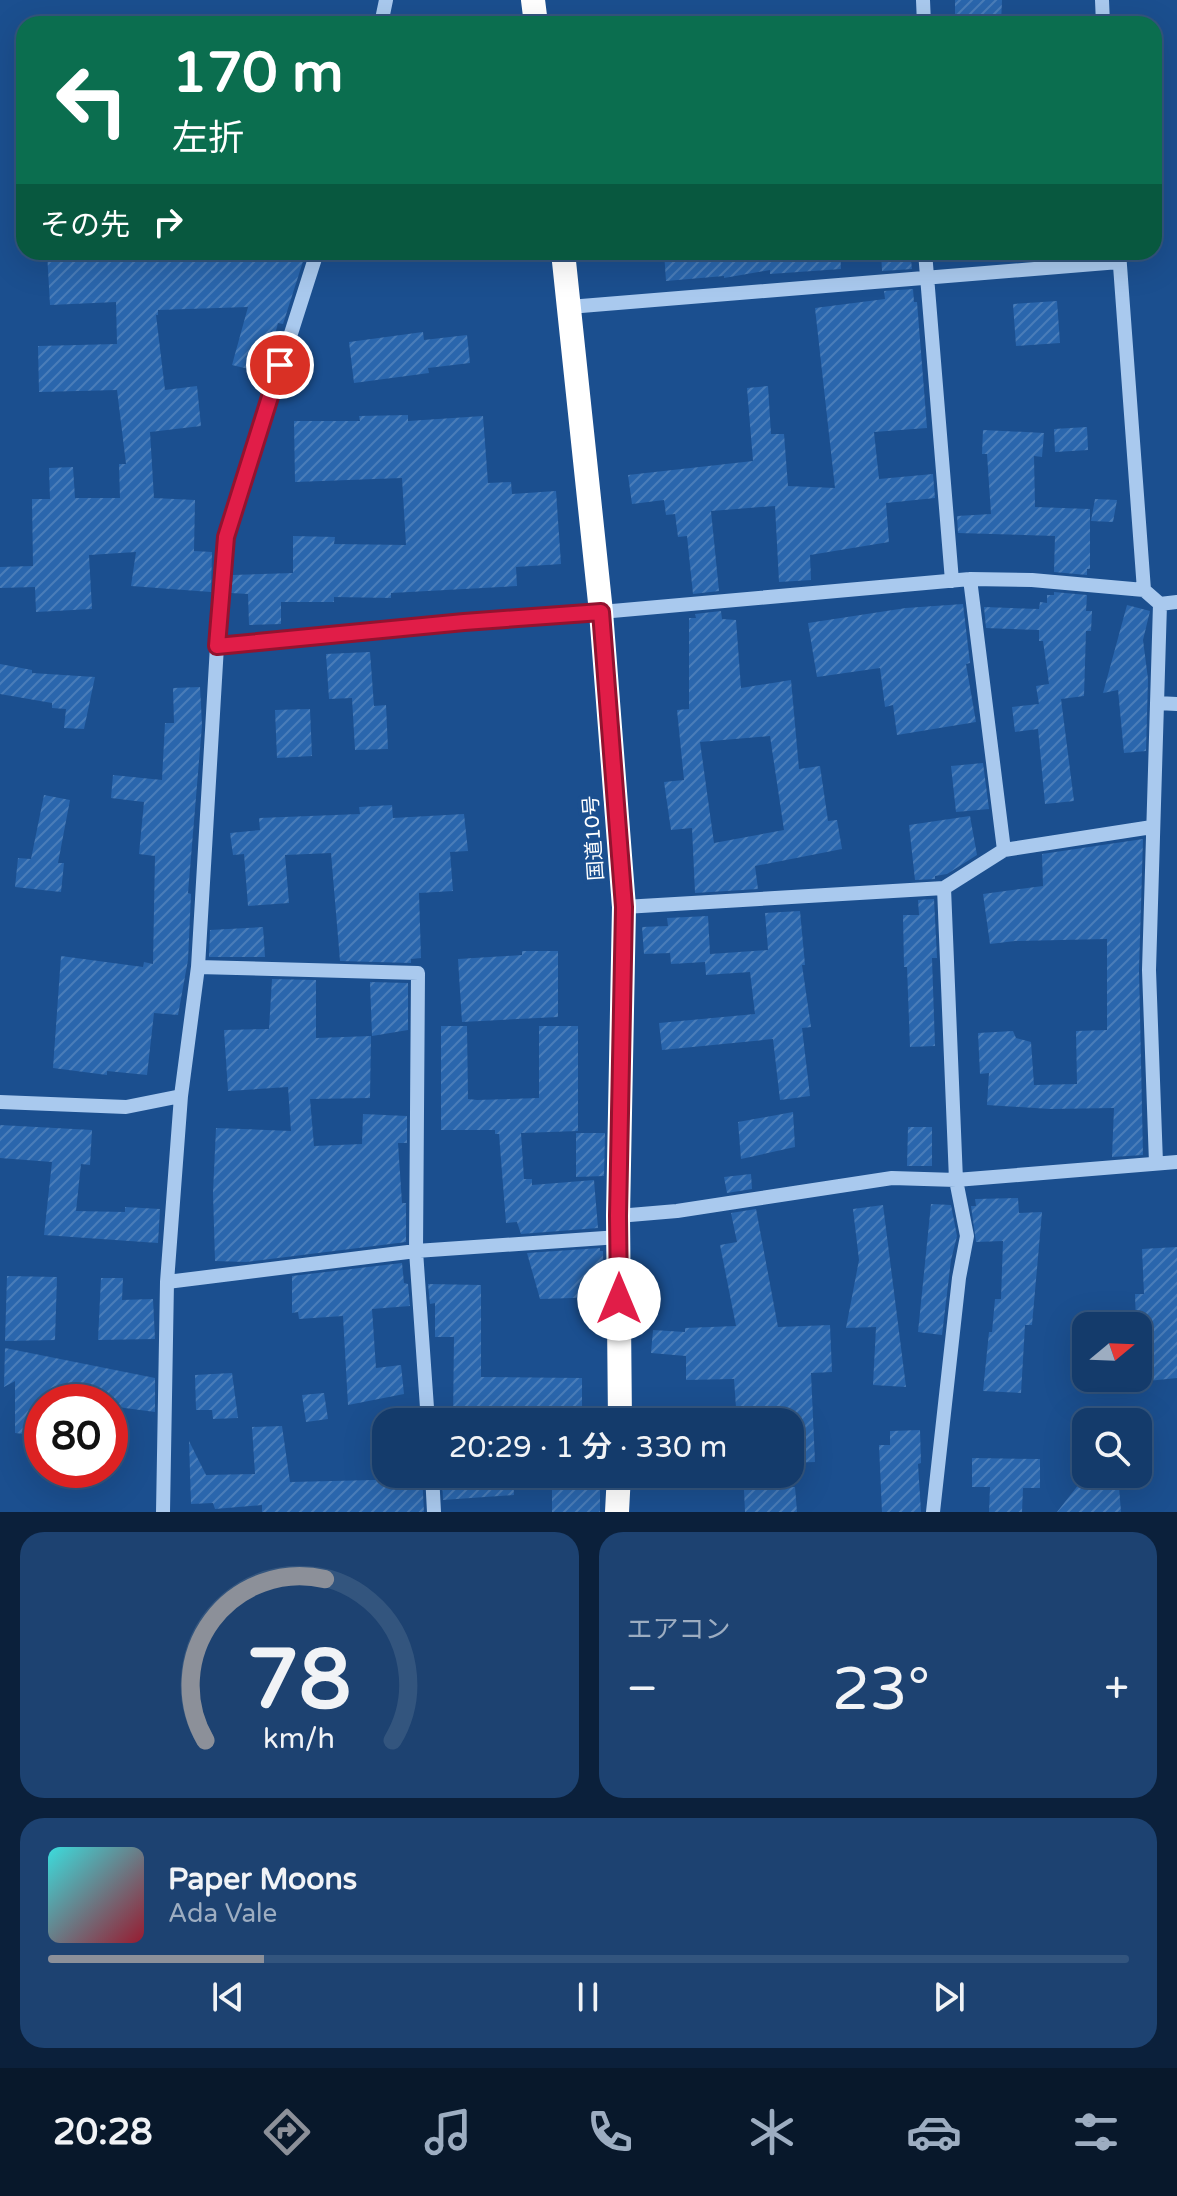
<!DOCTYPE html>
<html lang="ja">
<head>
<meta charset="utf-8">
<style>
  body { margin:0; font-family:"Varela Round","Noto Sans JP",sans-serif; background:#1d4271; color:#f1f3f6; height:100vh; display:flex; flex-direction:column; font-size:30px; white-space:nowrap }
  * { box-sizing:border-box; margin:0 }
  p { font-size:26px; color:#9dadc1 }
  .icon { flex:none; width:44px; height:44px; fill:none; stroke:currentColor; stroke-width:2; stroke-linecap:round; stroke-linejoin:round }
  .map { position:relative; height:1512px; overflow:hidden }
  .side { display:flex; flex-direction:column; gap:20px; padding:20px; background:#0b203b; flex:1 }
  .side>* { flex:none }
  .banner { position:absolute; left:16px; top:16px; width:1146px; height:244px; border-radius:24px; box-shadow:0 8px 32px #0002,0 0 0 2px #33557e; background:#0b6e4f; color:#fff; overflow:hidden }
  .needle { width:52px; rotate:71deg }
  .controls { position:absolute; left:1072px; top:1312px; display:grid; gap:16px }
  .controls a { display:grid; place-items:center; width:80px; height:80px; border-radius:16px; background:#143b6b; box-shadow:0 8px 32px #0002,0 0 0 2px #33557e; font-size:40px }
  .speed { position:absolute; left:24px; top:1384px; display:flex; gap:16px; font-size:40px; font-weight:700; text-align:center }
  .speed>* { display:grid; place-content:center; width:104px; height:104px; border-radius:50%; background:#143b6b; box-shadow:0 8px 32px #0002,0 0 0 2px #33557e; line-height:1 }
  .speed .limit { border:12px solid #d22; background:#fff; color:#111 }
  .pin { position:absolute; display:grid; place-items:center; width:68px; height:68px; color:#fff; margin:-34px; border:4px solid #fff; border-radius:50%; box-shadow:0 2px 8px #0007 }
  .me { position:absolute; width:88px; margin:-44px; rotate:0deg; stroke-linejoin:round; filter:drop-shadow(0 0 6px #0008) }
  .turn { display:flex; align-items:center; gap:28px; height:168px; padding:0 24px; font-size:36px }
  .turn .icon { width:104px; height:104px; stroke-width:2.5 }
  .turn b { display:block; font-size:56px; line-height:68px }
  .then { display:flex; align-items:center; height:76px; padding:0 24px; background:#0003; gap:16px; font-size:30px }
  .big { font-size:60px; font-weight:600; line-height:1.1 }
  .side .card { flex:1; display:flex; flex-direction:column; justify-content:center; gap:12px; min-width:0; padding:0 28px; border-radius:24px; background:#1d4271 }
  .side .dial { align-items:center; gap:0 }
  .dial svg { height:208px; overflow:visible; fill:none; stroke:#33557e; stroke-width:7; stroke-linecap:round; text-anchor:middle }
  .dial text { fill:#f1f3f6; stroke:none }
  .song { display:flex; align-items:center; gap:24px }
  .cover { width:96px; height:96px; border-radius:12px; background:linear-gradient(135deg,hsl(180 70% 55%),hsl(350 70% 35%)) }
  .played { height:8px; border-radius:4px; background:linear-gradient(90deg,#8c9099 20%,#33557e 20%) }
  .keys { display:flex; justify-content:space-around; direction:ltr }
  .heat { display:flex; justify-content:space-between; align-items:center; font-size:44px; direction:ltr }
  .side .tiles { flex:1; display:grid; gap:20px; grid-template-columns:1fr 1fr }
  .card:last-child { grid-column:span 2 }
  .trip { position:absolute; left:372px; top:1408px; width:432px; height:80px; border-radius:24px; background:#143b6b; box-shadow:0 8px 32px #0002,0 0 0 2px #33557e; font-weight:600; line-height:80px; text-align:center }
  .tabs { display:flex; height:128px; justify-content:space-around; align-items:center; background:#08182b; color:#9dadc1 }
  .tabs .icon { width:56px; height:56px }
  .tabs .current { color:#8c9099 }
  .tabs b { font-size:36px; color:#f1f3f6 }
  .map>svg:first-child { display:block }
  .building { fill:url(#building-hatch); fill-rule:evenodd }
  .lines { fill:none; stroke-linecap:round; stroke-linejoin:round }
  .minor { stroke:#a9c9ee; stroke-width:14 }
  .highway { stroke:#fff; stroke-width:24 }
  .route-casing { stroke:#92132f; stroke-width:20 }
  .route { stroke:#e11d48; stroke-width:14 }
  .labels { text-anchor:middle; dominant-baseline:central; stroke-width:8; stroke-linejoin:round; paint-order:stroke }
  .street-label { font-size:20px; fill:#fff; stroke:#1b4f8f }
</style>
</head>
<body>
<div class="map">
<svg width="1177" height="1512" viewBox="0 0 1177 1512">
  <defs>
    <pattern id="building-hatch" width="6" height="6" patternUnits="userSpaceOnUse" patternTransform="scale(2)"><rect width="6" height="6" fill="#2a66ad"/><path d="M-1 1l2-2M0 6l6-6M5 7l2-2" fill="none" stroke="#4a7db9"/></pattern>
  </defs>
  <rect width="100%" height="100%" fill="#1b4f8f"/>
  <path class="building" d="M955,0h47l-1,24h-46z
    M47,252h259l-23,72 -5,-1 -13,50 -33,-8 16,-58 -90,3v5h-2l9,75 32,-4 4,40 -51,6 4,66 41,2 -1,51 18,1 -1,40 -80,-6 5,-34 -47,3 3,54 -56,3 -1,-25 -35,1v-21l33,-1 -1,-67h18l-1,-31 24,-1 2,31h45l-1,-34h7l-9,-74 -78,2 -1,-46 79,-2 -1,-42 -66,3z
    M664,252h176l1,17 -71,5v-4l-46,8v-2l-58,5z
    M881,252h29l2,17 -30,2z
    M913,289l1,13h3l10,126 -53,4 5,47 54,-5 2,24 -49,5 3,39 -79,13 1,25 -32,2 -4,-76 -64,5 8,80 -26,3 -6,-58 -9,1 -3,-23 -9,1 -2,-15 -32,4 -4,-29 125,-14 -6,-73 21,-2 3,48h13l4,52 47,2 -20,-180 70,-9 -1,-8z
    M1057,301l3,42 -44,3 -3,-42z
    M423,332l1,8 43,-5 3,28 -42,5 1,5 -75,10 -5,-41z
    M408,415v6l75,-5 5,67 23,-1 1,12 44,-3 5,73 -45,3 1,19 -126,7v5l-57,-1v5h-53v22l-32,1 -1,-31 -17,-1 2,-18 60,-2v-37l42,1 -1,7 72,1 -4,-67 -107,4 -1,-61h66l-1,-5z
    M1087,427l1,23 -33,2 -1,-23z
    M983,430l61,3 -2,24 -8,-1 1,51 55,2v60h-3v6l-33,-3 1,-36 -97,-3 -1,-17 34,-2 -4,-60h-5z
    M1095,499l22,1 -4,22 -22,-1z
    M1054,592l33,3 -1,16h6l-1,20h-5l-2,65 -23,3 13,102 -29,3 -7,-75 -23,3 -3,-25 27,-3 -3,-18 13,-2 -6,-43h-4v-11l-53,-2 -2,-21 55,2 1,-7 7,1v-8h7z
    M963,604l7,59 -4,1 10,58 -79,13 -4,-30 -8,2 -5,-39 -63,9 -9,-54 98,-15z
    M1127,605l23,6 -7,29 5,39 -2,72 -22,2 -6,-63 -15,3z
    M721,611l1,8 14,1 5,68 50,-8 8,89 21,-3 8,55 9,-1 5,29 -87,17 3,23 -63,4 -3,-65 -21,2 -7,-48 20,-2 -7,-70 12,-1v-91h7l-1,-4zM770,736l14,94 -70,13 -14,-101z
    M370,652l4,54 12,-1 2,44 -33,1 -3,-52 -23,1 -3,-45z
    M0,664l32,6v3l63,4 -11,52 -20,-1 2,-19 -14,-1v-5l-52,-9z
    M200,687l2,38 -14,168 3,1 -3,66 -10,55 -24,-2 -7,62 -40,-4v4l-54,-7 8,-112 82,11 1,-5 9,2 2,-108 -16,-2 5,-52 -33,-4 2,-23 49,5 3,-57h9l-1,-35z
    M310,709l2,47 -35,2 -2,-48z
    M983,763l6,46 -33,3 -5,-46z
    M44,795l26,5 -12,63h6l-3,29 -46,-5 3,-29 13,1z
    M392,805l1,13 71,-4 4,37 -18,1 3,39 -34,2 2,65 -10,1v4l-71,-2 -9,-108 -46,2 4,48 -41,3 -4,-52 -11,1 -3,-22 30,-3 -1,-12 101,-4 -1,-7z
    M970,816l7,39 -30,19 -12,2v3l-20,1 -6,-55z
    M1143,839l-4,131 4,185 -31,2 2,-49 -64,1 -63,-4 2,-32 -9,1 -2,-41 35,-2 3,7 15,4 3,43 43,-1 -1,-53 31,-1v-91l-92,2 -25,3 -7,-50 60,-8 -1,-32z
    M934,899l3,59h-5l3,88 -25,1 -3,-80h-3l-1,-52h16l-1,-15z
    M800,911l5,54h-3l9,62 -9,1 8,68 -30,4 -7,-61 -111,11 -3,-27 96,-9 -5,-42 -44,3 -1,-13 -34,2 -1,-11 -26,1 -2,-27 26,-1 -1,-8 41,-2 2,38 58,-4 -3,-37z
    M263,927l2,30h-56l1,-27z
    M522,951h36v66l-96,5 -4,-63 64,-4z
    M272,979l44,1v58l55,-2 -1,62 -60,1 4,47 48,-2 1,-30 44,2v27h-9l4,60h4v39l-160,20 -31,-1 -2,-68 3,-65 75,3 -3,-44 -60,4 -4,-61 45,-1z
    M370,982l38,1v47l-36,6z
    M441,1026h26l1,73 9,1 62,-2v-72h39v105l-57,2 3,46h8v6l62,-5 4,48 -77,6 -4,-12 -11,1 -7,-89h-4v-4h-54z
    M793,1112l2,35 -54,12 -3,-37z
    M0,1125l92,5 -2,35 -9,-1 -5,47 49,1v-5l35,2 -2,34 -114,-8 8,-73 -52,-4z
    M908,1127h24v39h-25z
    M576,1133h29l-1,43 -28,1z
    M751,1174l1,15 -25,4 -3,-16z
    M1018,1198l1,15 23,-1 -10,113h-7l-4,68 -38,-2 6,-59h3l3,-33h6l2,-58 -27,1 -5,-36h5l-1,-7z
    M931,1204l20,1 6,31 -6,24 -9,75 -24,-3z
    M883,1205l23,182 -33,-2 3,-58 -30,1 13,-68 -6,-51z
    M756,1209l22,118 52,-2 2,47 -21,1 4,89 -25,1v-41h-53l-3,-43 -48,1v-24l-35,-3 2,-23 32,2v-4l51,-2 -16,-81 17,-3 -6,-29z
    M1177,1247v131l-39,4 -3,-88h9l-2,-45z
    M600,1248v3h3l1,46 -64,2 -13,-46z
    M402,1263l2,20 4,1 2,22 -38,3 4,59 25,-3 3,29 -56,11 -5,-89 -44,3 -1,-7 -6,1v-37z
    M7,1276l50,1 -2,63 -50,1z
    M101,1278h22l-1,22 31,-1 2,40 -57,1z
    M428,1284l53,1v92l101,1v40l-72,-2v6h-57l1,-85h-19v-34l-5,1z
    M5,1348l150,30v34l-45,-6v-4h-26l-32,-5v5h-10v34l-27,-3v-52l-11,6z
    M232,1373l6,45 -25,1 -1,-9h-16l-1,-35z
    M324,1393l4,26 -22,3 -4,-27z
    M282,1426l8,56 84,-2 48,-6 2,38h-162v-7l-47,4 -2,-6 -22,1 -2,-63 17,34 49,-1 -3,-47z
    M920,1430l1,33 -3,1 3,48h-39l-3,-67h11v-14z
    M972,1458l68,1v29h-17l-1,24h-33l1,-25h-18z
    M491,1474h22l1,21 -71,5 -1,-22z
    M1087,1474h31l3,38h-64z
    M552,1486h48v26h-48z
    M795,1487l2,25h-52l-1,-22z"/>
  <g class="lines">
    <path class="minor" d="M923,0l1,24
      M1102,0l1,24
      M381,24l5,-24
      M925,252l27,329
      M1119,252l25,338
      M569,307l550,-45
      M217,646l247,-24 137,-10 369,-33 62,1 112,10 16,14 17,-2
      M1157,703l20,1
      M1004,850l148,-23
      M624,907l320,-19
      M198,967l220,6 -2,278 12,171
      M0,1102l126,5 55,-11
      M1156,1163l-7,-193 11,-366
      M618,1216l59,-5 215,-33 64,2 221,-18
      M167,1282l249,-31 203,-14
      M432,1474l2,38
      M163,1512l4,-230 14,-186 17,-129 19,-321 9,-109 91,-285
      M933,1512l26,-234 8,-42 -11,-56 -12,-292 60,-38 -34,-271"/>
    <path class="highway" d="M533,0l3,24
      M563,252l38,360 23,295 -6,309 2,206
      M617,1512l2,-38"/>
  </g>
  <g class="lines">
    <g class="route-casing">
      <path id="route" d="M280,365l-54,172 -9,109 247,-24 137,-10 23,295 -6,309 1,83"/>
    </g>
    <use href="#route" class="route"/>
  </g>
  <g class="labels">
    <g class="street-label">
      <text transform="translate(594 838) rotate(-94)">国道10号</text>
    </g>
  </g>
</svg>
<div class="controls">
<a><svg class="needle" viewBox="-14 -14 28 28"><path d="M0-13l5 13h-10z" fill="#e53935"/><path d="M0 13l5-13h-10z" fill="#9dadc1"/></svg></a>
<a><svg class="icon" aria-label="search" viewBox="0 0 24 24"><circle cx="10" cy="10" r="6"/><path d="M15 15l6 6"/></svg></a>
</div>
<div class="speed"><div class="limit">80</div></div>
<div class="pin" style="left:280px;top:365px;background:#d93025"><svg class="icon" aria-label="arrive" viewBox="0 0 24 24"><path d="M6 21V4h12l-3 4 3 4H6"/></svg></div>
<svg class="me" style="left:619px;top:1299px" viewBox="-20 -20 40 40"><circle r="19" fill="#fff"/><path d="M0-13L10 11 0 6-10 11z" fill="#e11d48"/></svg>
<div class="trip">20:29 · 1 分 · 330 m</div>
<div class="banner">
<div class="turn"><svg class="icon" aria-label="left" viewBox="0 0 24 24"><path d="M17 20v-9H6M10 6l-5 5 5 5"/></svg><div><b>170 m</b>左折</div></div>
<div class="then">その先<svg class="icon" aria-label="right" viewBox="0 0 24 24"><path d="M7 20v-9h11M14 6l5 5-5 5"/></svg></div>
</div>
</div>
<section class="side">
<div class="tiles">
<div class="card dial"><svg viewBox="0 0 100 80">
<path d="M14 69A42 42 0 1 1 86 69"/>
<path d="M14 69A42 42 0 0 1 60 7" stroke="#8c9099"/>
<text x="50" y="56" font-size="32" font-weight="700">78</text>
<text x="50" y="72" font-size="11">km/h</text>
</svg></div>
<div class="card"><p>エアコン</p>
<div class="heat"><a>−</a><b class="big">23°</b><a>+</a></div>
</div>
<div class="card">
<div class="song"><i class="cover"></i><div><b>Paper Moons</b><p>Ada Vale</p></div></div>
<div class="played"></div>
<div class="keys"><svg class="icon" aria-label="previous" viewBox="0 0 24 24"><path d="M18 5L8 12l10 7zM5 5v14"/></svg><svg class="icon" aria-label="pause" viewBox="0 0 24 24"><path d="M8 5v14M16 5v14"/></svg><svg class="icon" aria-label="next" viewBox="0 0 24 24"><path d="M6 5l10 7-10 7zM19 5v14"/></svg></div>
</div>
</div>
</section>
<nav class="tabs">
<b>20:28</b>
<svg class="icon current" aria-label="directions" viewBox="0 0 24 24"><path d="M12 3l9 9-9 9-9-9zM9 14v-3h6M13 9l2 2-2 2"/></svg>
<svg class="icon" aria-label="music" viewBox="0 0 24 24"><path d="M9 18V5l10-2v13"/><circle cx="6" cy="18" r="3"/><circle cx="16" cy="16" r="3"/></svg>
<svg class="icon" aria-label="phone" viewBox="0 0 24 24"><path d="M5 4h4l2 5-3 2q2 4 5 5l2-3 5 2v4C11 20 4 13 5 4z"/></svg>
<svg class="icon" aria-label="climate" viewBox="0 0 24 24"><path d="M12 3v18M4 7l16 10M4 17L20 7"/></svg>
<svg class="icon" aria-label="car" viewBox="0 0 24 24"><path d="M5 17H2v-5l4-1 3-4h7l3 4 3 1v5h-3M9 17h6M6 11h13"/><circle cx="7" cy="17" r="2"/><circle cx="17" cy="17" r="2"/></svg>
<svg class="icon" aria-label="filters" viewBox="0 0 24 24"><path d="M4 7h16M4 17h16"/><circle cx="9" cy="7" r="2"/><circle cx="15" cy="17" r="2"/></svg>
</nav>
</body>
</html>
